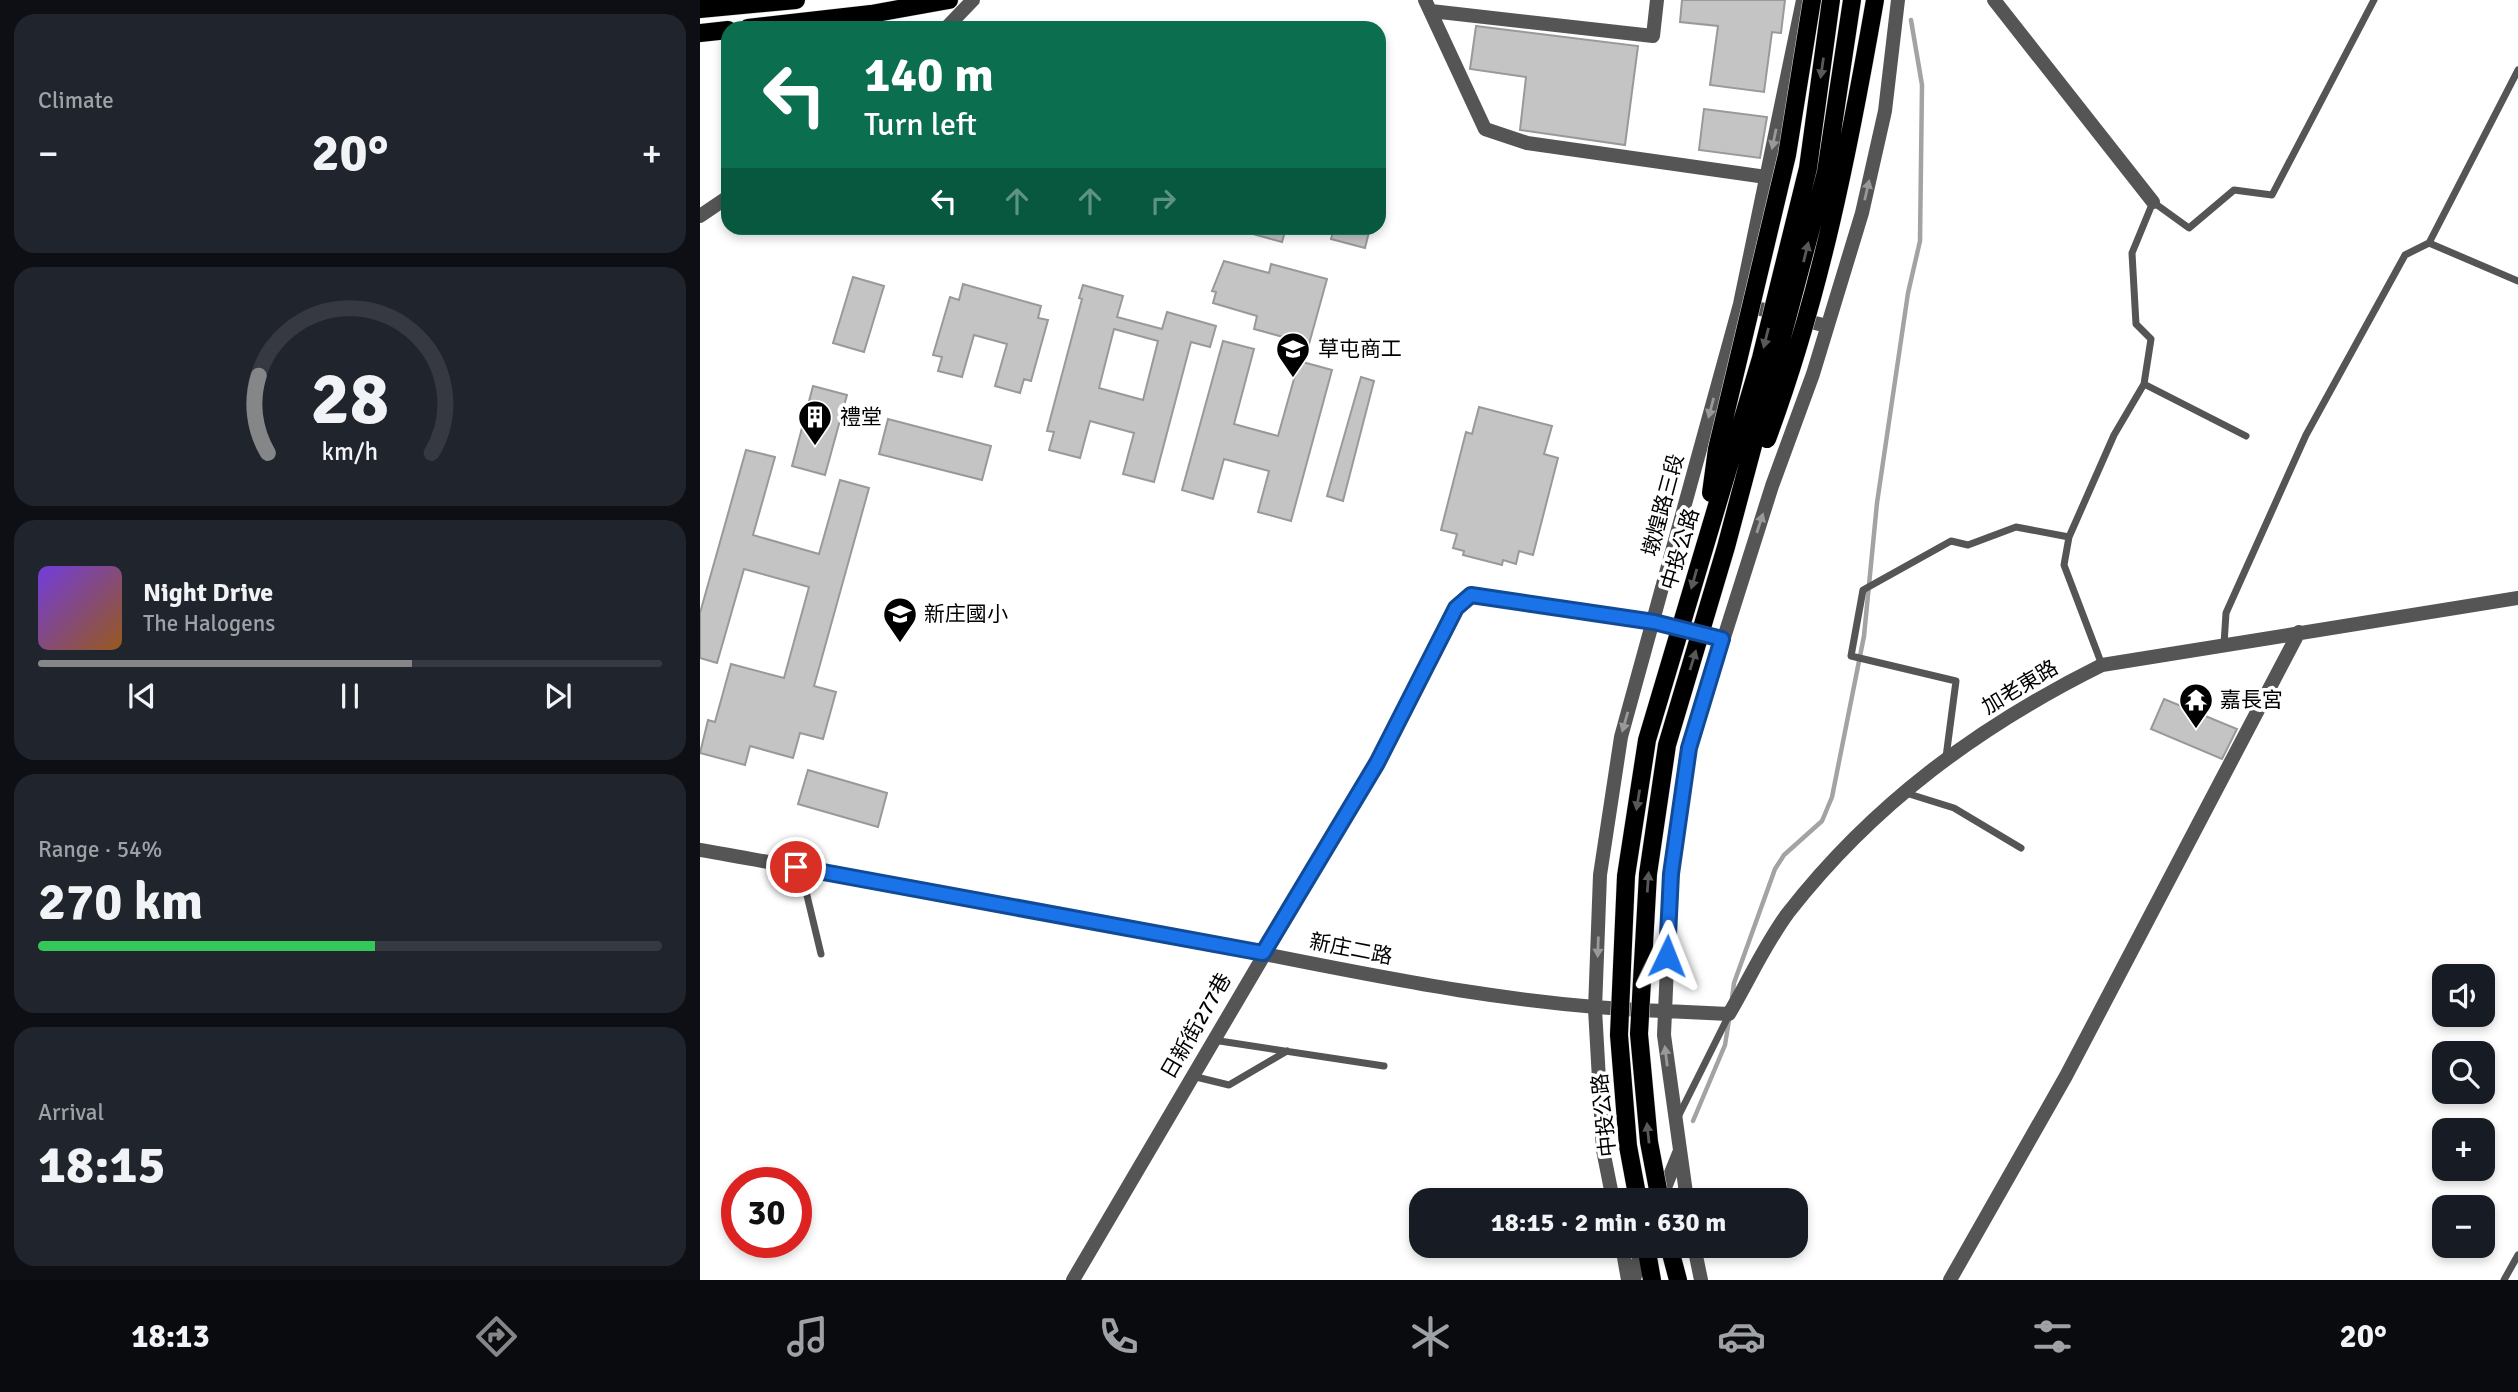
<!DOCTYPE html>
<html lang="en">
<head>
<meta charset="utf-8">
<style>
  body { margin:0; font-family:Signika,"Noto Sans TC",sans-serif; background:#20242c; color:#f1f3f6; height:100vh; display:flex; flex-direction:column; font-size:26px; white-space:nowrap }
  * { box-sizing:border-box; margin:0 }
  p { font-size:23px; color:#9ea1a6 }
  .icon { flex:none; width:38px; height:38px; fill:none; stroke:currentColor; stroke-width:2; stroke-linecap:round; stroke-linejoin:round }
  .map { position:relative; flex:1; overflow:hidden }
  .details { display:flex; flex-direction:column; gap:14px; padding:14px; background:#0d0f14; width:700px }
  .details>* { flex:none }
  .hud { position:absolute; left:21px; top:21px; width:665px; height:214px; border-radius:21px; box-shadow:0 4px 10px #0003; background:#0b6e4f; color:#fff; overflow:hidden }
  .buttons { position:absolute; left:1732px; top:964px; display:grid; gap:14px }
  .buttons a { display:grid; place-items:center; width:63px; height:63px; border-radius:14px; background:#171b24; box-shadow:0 4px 10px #0003; font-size:35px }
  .speed { position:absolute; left:21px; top:1167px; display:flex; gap:14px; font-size:35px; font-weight:700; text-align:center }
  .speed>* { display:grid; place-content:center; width:91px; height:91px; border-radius:50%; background:#171b24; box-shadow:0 4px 10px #0003; line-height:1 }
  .speed .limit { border:10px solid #d22; background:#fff; color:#111 }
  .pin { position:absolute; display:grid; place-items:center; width:60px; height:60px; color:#fff; margin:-30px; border:4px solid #fff; border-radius:50%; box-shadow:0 2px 7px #0007 }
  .me { position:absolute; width:77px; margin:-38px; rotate:2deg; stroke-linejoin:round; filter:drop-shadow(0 0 5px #0008) }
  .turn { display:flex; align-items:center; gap:24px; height:147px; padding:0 28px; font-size:32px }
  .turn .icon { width:91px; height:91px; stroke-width:2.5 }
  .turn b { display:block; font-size:49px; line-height:60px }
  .lanes { display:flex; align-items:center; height:66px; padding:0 28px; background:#0003; justify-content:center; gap:35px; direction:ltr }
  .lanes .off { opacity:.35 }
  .big { font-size:52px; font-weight:700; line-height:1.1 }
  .details .tile { flex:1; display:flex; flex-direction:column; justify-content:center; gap:10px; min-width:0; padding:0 24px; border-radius:21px; background:#20242c }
  .details .dial { align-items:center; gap:0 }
  .dial svg { height:182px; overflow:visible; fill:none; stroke:#363941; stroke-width:7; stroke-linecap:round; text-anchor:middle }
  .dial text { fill:#f1f3f6; stroke:none }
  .song { display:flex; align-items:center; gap:21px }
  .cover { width:84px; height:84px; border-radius:10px; background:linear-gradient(135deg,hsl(260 70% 55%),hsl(30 70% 35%)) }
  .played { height:7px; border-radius:4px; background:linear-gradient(90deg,#858687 60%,#363941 60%) }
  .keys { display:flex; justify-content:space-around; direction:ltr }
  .heat { display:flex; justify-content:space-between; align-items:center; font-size:38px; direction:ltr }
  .charge { height:10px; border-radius:5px; background:linear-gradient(90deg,#34c759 54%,#363941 0) }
  .trip { position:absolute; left:709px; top:1188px; width:399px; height:70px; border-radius:21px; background:#171b24; box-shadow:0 4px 10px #0003; font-weight:700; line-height:70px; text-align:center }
  .menu { display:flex; height:112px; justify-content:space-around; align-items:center; background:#090b0e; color:#9ea1a6 }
  .menu .icon { width:49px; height:49px }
  .menu .selected { color:#858687 }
  .menu b { font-size:32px; color:#f1f3f6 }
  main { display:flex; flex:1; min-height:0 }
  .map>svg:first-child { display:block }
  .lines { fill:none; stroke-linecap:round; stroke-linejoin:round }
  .stream { stroke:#a3a3a3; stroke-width:4.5 }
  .building { fill:#c4c4c4; stroke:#999; stroke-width:2; fill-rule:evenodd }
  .primary-casing { stroke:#dbdbdb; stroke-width:19 }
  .service { stroke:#555; stroke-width:7 }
  .minor { stroke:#555; stroke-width:14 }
  .tertiary { stroke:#555; stroke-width:14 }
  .primary { stroke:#000; stroke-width:18 }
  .primary-bridge-casing { stroke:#dbdbdb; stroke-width:19; stroke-linecap:butt }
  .primary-bridge { stroke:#000; stroke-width:18 }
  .oneway { fill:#595959 }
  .oneway2 { fill:#999 }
  .route-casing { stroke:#114b97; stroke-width:18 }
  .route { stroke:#1a73e8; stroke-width:12 }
  .labels { text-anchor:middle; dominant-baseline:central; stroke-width:7; stroke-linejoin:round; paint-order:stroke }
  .poi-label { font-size:21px; fill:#000; stroke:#fff; text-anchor:start }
  .street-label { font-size:21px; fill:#000; stroke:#fff }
</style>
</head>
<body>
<main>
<section class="details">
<div class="tile"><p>Climate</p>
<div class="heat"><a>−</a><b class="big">20°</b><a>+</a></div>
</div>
<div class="tile dial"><svg viewBox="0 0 100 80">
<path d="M14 69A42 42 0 1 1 86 69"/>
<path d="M14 69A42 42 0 0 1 10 35" stroke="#858687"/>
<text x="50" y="56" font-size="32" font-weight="700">28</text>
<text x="50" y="72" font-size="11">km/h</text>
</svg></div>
<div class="tile">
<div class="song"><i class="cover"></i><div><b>Night Drive</b><p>The Halogens</p></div></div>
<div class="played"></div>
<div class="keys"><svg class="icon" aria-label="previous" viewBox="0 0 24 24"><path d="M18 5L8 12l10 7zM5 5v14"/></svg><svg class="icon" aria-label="pause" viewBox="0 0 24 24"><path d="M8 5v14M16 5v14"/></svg><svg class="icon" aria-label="next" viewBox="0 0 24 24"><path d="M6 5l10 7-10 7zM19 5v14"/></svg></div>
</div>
<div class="tile"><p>Range · 54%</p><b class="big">270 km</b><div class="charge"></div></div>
<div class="tile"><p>Arrival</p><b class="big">18:15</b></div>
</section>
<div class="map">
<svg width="1818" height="1280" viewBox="0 0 1818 1280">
  <rect width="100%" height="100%" fill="#fff"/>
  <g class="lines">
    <path class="stream" d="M1032,998l2,-15 41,-114 9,-14 38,-34 10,-24 32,-161 13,-133 31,-210 12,-52 2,-156 -11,-65
      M993,1121l32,-76 4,-25"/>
  </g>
  <path class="building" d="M982,0h103l-4,33 -9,-1 -8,60 -54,-7 8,-59 -38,-4z
    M776,26l162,20 -13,99 -105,-15 6,-53 -56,-8z
    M1004,109l63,8 -7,41 -61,-8z
    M542,228h44l-4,14 -40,-11z
    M634,228h36l-5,20 -34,-9z
    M524,261l45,12 2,-9 56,15 -18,65 -55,-15 3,-13 -44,-13 3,-11 -4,-1z
    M153,277l31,9 -20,66 -31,-9z
    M263,284l78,22 -3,12 10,2 -17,61 -7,-2 -4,14 -25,-7 12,-42 -33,-9 -12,42 -24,-6 4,-14 -9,-2 17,-58 9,3z
    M383,285l40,11 -6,21 45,12 5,-17 49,14 -6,21 -19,-5 -37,140 -31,-8 11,-41 -44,-12 -10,37 -31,-8 5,-18 -7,-1 35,-132 -3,-1zM414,329l44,12 -15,59 -44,-12z
    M523,341l31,8 -20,75 44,12 21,-75 33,9 -41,151 -33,-9 11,-41 -45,-12 -11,40 -31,-9z
    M661,377l13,4 -31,120 -16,-5z
    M113,386l34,9 -22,80 -33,-9z
    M779,407l73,19 -8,28 14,4 -25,97 -14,-4 -3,13 -13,-4 -1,5 -39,-10 1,-4 -11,-3 4,-14 -16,-4 25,-98 6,2z
    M188,419l103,27 -9,34 -103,-26z
    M46,450l29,7 -22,78 66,19 21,-74 29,8 -55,198 22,6 -13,47 -23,-6 -7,25 -43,-12 -5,19 -45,-12 8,-33 7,2 16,-58 53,14 25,-91 -65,-18 -27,94 -17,-5v-45z
    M1464,699l73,30 -15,30 -71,-30z
    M108,770l79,23 -9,34 -80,-23z"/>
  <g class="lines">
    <g class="primary-casing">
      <path id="primary" d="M0,9l96,-9
        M48,28l123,-14 78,-14
        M0,33l28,-3
        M946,1246l6,34
        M969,1246l9,34"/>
    </g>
    <path class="service" d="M1729,243l89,38
      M1444,384l102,52
      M1524,644l2,-31 80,-178 99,-180 24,-12 89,-173
      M1402,665l-38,-100 5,-28 45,-102 30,-51 7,-45 -15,-15 -4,-71 21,-51 36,26 45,-38 38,5 102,-195
      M1246,757l10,-76 -105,-25 12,-66 88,-49 17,4 48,-18 53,10
      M1206,793l48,15 67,40
      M97,868l7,15 17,71
      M513,1040l171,26
      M492,1076l37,9 58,-34
      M978,1117l51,-102
      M1804,1280l14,-25"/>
    <path class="minor" d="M725,0l60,129 42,14 239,34
      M1294,0l159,202
      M731,11l222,25 4,-36
      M1041,304l86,22
      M965,1011l64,3c19,-32 36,-70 59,-101 85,-109 191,-187 314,-248l416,-67
      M913,1200l-10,-50 -8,-141 5,-134 21,-138 119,-433 63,-304
      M960,1200l19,-47
      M987,1200l-23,-165 7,-161 18,-126 83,-262 41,-112 49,-161 23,-102 13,-111
      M922,1246l6,34
      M994,1246l7,34
      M373,1280l304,-517 79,-154 15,-14 183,27 68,17
      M934,1280l8,-34
      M1250,1280l116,-204 233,-444"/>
    <path class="tertiary" d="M246,28l27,-28
      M0,216l28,-19
      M0,850c163,29 327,57 489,89 158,31 315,67 476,72"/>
    <use href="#primary" class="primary"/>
    <g class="primary-bridge-casing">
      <path id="primary-bridge" d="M1067,439c53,-142 82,-290 108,-439
        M1011,493l6,-44 70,-294 25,-155
        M938,1200l-10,-54 -9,-111 7,-159 21,-136 114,-382 47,-190 23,-168
        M960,1200l-11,-58 -10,-108 9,-160 19,-129 59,-198 100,-375 26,-172"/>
    </g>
    <use href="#primary-bridge" class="primary-bridge"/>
  </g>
  <defs><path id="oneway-solid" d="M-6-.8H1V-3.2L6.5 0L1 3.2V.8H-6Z" transform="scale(1.75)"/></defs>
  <g class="oneway">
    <use href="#oneway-solid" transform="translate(1122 68) rotate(98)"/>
    <use href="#oneway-solid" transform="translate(1106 252) rotate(-76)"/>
    <use href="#oneway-solid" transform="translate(1066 338) rotate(104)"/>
    <use href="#oneway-solid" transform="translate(994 579) rotate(106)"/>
    <use href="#oneway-solid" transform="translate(993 660) rotate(-73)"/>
    <use href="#oneway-solid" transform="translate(938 800) rotate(99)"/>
    <use href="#oneway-solid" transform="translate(948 882) rotate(-86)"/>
    <use href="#oneway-solid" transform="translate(948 1133) rotate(-96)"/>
  </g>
  <g class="oneway2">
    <use href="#oneway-solid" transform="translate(1074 139) rotate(102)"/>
    <use href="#oneway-solid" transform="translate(1167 190) rotate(-77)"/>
    <use href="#oneway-solid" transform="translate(1011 408) rotate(105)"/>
    <use href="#oneway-solid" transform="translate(1060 523) rotate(-72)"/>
    <use href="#oneway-solid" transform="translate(925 722) rotate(106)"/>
    <use href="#oneway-solid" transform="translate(898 947) rotate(92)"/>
    <use href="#oneway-solid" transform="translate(966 1056) rotate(-97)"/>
  </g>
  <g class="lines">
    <g class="route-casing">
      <path id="route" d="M96,867l467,86 114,-190 79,-155 15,-13 183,27 68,17 -33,109 -18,126 -4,82"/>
    </g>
    <use href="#route" class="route"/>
  </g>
  <defs>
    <g id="school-pin" transform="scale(1.75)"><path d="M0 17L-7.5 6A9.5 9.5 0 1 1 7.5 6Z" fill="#000" stroke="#fff"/><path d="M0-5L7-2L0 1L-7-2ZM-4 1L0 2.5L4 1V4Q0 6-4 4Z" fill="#fff"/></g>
    <g id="building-pin" transform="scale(1.75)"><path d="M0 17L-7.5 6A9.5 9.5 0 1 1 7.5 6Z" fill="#000" stroke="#fff"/><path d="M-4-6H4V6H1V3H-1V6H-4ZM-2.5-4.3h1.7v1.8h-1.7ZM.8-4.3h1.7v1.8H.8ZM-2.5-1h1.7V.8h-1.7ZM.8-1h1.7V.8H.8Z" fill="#fff"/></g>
    <g id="temple-pin" transform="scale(1.75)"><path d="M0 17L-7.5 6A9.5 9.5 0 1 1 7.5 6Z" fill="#000" stroke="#fff"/><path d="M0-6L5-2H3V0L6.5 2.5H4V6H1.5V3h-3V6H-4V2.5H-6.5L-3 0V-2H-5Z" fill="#fff"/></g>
  </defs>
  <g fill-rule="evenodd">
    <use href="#school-pin" x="593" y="349"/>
    <use href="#building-pin" x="115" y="417"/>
    <use href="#school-pin" x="200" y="614"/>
    <use href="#temple-pin" x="1496" y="700"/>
  </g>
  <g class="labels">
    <g class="poi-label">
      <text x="618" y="349">草屯商工</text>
      <text x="140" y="417">禮堂</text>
      <text x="224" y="614">新庄國小</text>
      <text x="1520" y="700">嘉長宮</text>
    </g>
    <g class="street-label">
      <text transform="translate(963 505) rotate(-75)">墩煌路三段</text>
      <text transform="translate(980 549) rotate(-73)">中投公路</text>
      <text transform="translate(1320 687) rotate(-31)">加老東路</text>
      <text transform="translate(651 949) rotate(11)">新庄二路</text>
      <text transform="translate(496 1026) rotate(-60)">日新街277巷</text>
      <text transform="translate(904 1115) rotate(-96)">中投公路</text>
    </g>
  </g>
</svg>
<div class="buttons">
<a><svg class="icon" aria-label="sound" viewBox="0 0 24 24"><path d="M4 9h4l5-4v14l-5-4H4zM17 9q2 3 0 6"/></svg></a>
<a><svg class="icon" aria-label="search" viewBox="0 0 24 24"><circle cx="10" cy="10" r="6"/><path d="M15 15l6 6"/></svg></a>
<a>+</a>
<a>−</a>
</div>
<div class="speed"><div class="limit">30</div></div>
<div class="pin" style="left:96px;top:867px;background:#d93025"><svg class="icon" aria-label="arrive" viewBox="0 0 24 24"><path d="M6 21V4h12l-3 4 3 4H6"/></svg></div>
<svg class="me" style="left:967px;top:956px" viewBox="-20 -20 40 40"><path d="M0-17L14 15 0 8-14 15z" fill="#1a73e8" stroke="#fff" stroke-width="4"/></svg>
<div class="trip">18:15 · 2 min · 630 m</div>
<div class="hud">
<div class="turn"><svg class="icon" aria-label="left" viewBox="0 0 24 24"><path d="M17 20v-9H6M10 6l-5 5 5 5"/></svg><div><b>140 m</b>Turn left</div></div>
<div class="lanes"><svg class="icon" aria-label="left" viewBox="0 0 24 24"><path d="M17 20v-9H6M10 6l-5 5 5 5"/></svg><svg class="icon off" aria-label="ahead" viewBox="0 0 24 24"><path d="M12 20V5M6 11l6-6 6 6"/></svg><svg class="icon off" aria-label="ahead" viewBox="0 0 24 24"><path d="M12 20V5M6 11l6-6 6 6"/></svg><svg class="icon off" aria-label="right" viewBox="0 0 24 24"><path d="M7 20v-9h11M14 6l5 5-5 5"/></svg></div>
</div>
</div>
</main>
<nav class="menu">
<b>18:13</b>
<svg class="icon selected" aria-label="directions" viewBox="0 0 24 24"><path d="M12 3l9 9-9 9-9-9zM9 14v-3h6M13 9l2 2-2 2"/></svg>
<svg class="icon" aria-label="music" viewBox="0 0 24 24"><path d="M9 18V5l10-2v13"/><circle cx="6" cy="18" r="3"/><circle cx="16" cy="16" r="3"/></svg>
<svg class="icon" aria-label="phone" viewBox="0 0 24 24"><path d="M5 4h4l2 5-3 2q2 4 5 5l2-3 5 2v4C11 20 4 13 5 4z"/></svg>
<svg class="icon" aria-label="climate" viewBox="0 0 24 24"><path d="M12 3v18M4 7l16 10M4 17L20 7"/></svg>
<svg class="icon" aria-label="car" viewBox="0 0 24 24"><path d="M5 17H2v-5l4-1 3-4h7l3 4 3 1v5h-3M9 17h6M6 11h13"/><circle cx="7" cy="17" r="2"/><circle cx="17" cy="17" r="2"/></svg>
<svg class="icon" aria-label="filters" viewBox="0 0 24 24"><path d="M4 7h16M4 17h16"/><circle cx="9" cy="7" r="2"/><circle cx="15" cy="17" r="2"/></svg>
<b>20°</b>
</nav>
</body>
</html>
